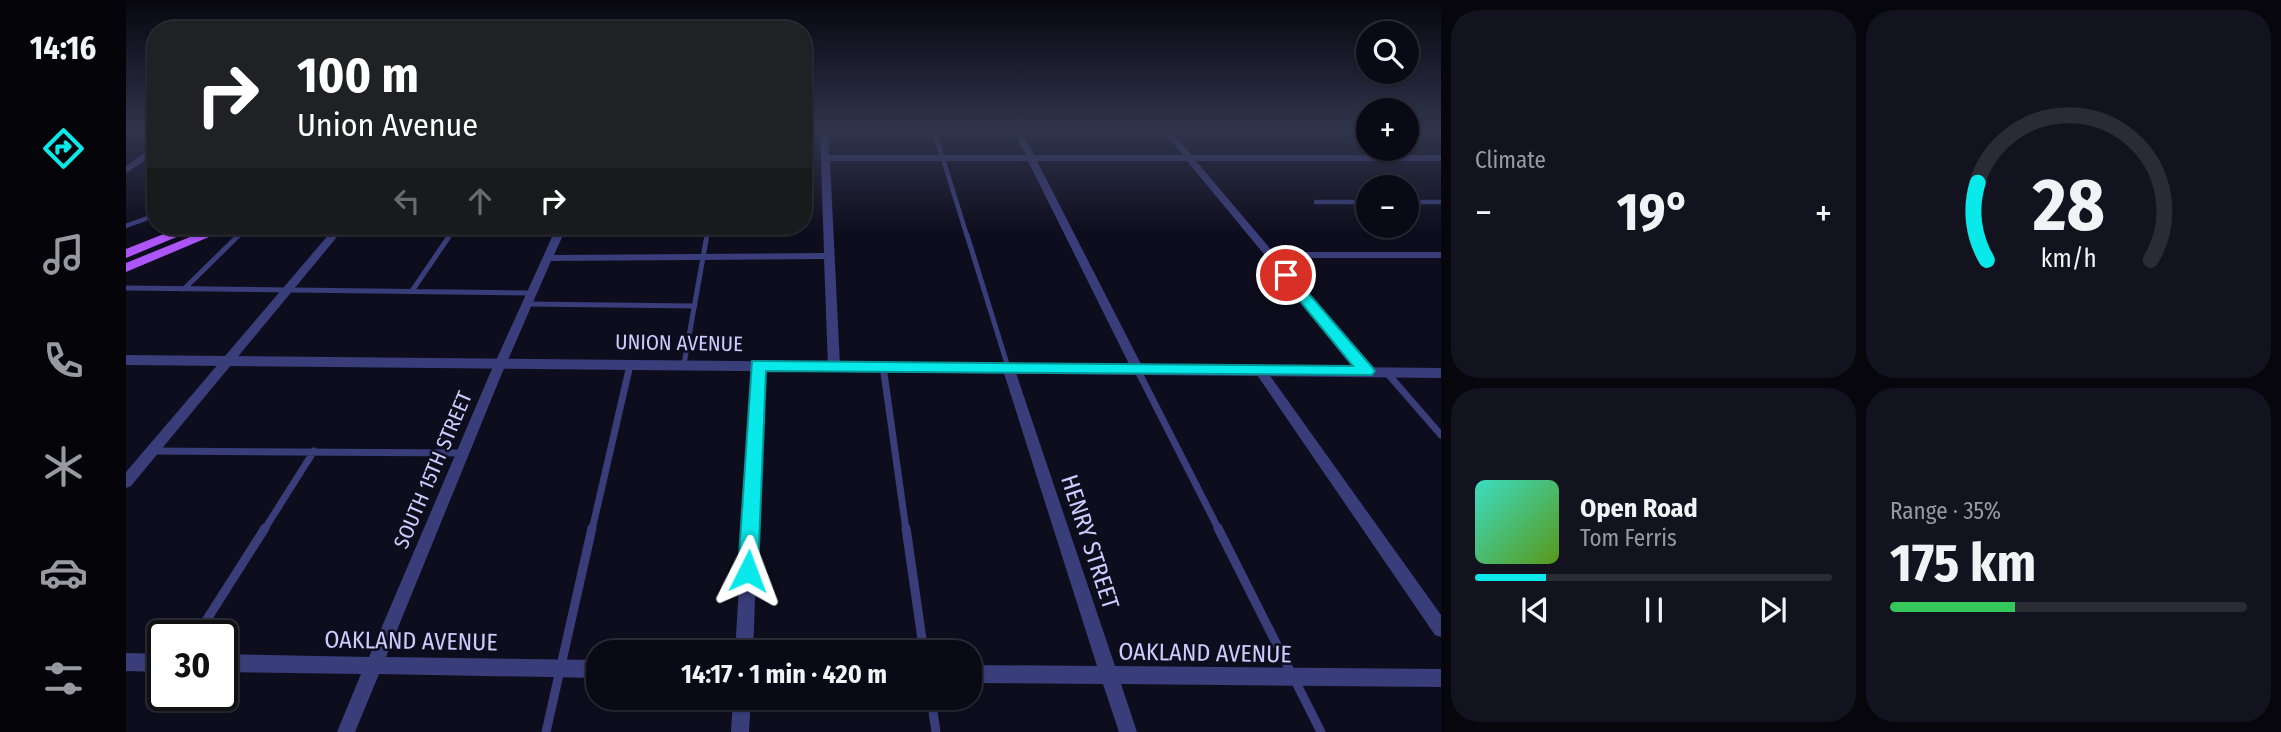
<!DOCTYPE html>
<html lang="en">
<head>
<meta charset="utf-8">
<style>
  body { margin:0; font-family:"Fira Sans Condensed",sans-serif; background:#13131f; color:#f1f3f6; height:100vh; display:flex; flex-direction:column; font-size:26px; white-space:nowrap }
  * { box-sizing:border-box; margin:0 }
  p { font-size:23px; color:#999aa1 }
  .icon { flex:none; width:38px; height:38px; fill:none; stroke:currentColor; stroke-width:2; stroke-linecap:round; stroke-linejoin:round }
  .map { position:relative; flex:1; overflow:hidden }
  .panel { display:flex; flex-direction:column; gap:10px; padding:10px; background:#06060c; width:840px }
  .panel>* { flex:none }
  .top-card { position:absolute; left:21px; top:21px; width:665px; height:214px; border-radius:28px; box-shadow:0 2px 5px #0004,0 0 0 2px #2a2b35; background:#202124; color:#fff; overflow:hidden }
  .buttons { position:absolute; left:1230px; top:21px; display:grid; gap:14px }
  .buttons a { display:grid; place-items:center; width:63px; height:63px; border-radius:50%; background:#0a0a16; box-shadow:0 2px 5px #0004,0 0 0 2px #2a2b35; font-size:35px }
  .speed { position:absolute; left:21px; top:620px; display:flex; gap:14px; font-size:35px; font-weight:700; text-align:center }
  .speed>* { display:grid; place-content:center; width:91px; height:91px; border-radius:50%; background:#0a0a16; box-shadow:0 2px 5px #0004,0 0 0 2px #2a2b35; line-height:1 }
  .speed .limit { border:4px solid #111; border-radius:10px; background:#fff; color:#111 }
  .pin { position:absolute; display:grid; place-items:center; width:60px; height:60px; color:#fff; margin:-30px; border:4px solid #fff; border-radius:50%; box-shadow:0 2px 7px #0007 }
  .me { position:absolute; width:77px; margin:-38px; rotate:3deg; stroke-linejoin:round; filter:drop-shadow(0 0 5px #0008) }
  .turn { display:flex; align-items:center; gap:24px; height:147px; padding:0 35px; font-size:32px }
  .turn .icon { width:91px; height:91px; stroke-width:2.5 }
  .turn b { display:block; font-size:49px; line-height:60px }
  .lanes { display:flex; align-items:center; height:66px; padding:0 35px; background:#0003; justify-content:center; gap:35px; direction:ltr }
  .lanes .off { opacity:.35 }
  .big { font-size:52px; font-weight:700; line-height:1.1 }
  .panel .tile { flex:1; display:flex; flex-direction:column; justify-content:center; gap:10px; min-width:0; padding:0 24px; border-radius:28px; background:#13131f }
  .panel .dial { align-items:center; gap:0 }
  .dial svg { height:182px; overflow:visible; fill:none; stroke:#2a2b35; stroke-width:7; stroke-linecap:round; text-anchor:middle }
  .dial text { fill:#f1f3f6; stroke:none }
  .song { display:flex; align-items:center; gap:21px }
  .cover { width:84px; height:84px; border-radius:10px; background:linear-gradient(135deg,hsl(170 70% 55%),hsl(90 70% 35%)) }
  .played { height:7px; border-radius:4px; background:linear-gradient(90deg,#09e9ea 20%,#2a2b35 20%) }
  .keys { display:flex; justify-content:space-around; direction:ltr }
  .heat { display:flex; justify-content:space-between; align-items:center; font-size:38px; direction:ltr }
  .charge { height:10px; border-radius:5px; background:linear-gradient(90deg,#34c759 35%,#2a2b35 0) }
  .panel .tiles { flex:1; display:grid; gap:10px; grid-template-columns:repeat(2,1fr) }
  .trip { position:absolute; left:460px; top:640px; width:396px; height:70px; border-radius:28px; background:#0a0a16; box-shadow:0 2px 5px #0004,0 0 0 2px #2a2b35; font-weight:700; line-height:70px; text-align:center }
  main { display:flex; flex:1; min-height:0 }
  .dock { display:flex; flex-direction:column; width:126px; justify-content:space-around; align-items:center; background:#040409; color:#999aa1 }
  .dock .icon { width:49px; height:49px }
  .dock .selected { color:#09e9ea }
  .dock b { font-size:32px; color:#f1f3f6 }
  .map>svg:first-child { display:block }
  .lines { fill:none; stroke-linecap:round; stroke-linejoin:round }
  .service-far3 { stroke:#393d7a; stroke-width:4.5 }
  .service-far2 { stroke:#393d7a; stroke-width:5 }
  .service-far1 { stroke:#393d7a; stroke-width:7 }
  .service { stroke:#393d7a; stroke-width:9 }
  .minor { fill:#393d7a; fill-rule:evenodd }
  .tertiary { fill:#393d7a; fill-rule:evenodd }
  .primary { fill:#ad56f8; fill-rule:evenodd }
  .route { fill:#09e9ea; stroke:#069798; stroke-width:2 }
  .labels { text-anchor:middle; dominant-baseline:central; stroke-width:5; stroke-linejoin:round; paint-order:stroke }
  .street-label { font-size:21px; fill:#cccbfd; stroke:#0e0d1d }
  .near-street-label { font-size:24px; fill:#cccbfd; stroke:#0e0d1d }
</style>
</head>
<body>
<main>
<nav class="dock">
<b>14:16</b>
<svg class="icon selected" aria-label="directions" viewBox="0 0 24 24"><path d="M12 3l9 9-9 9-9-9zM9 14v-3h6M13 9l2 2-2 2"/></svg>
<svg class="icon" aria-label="music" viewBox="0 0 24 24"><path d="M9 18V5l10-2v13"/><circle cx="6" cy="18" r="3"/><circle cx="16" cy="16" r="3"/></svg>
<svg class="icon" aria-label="phone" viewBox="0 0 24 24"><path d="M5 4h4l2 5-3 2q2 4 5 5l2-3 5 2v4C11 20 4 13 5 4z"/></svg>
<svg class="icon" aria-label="climate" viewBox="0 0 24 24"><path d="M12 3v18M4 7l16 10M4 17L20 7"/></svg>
<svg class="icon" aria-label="car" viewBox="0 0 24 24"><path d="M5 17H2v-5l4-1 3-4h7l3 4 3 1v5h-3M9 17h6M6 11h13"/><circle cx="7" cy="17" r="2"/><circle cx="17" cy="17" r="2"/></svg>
<svg class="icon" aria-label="filters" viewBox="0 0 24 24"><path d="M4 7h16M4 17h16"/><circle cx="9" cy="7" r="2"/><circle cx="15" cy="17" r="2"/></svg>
</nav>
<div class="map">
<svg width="1315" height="732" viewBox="0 0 1315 732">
  <rect width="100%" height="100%" fill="#0e0d1d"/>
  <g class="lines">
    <path class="service-far3" d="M808,130l33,106
      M1190,202h52
      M1281,202h34
      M0,226l30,-11
      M112,236l10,-10
      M323,236l7,-10
      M581,236l2,-10"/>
    <path class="service-far2" d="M841,235l41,132
      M0,288l406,5
      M58,289l55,-54
      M286,291l38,-56
      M401,304l168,2
      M558,364l23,-129
      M503,367l1,-3"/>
    <path class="service-far1" d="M757,366l23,164
      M1011,369l82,161
      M1261,373l54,62
      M27,451l309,2
      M138,530l50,-79
      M466,530l38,-165"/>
    <path class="service" d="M780,528l18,125
      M1092,528l103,204
      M71,635l68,-107
      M805,698l5,34
      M420,732l46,-204"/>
    <path class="minor" d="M0,130h30v4h-30z
      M694,130h8l1,25h197l-13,-25h8l13,25h149l-21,-25h8l22,25h249v6h-245l77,91h168v6h-163l93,110 2,3 -2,3h-8l-176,-213h-150l106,207 -6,4 -6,-4 -103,-207h-198l10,205 -2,3 -4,1 -6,-4 -4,-107 -273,2 -51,117 -114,279 212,3v18l-219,-4 -24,58h-18l24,-58 -139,-2v-18l147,3 119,-279 69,-152h10l-13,29 270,-2z
      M27,147h3v6l-30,20v-7z
      M210,226h10l-215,260 -5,2v-16z
      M632,361l6,4 -11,288h-18l17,-288z
      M882,363l6,4 101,299 326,3v18l-320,-3 16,48h-18l-16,-48 -133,-1v-18l127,1 -95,-299z
      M1133,365l4,1 178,249v22l-6,-2 -180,-263 -2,-3z
      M0,653l37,1v18l-37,-1z
      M607,698h18l-2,34h-18z"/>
    <path class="tertiary" d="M0,355l1315,13v10l-1315,-13z"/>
    <path class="primary" d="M58,226h19l-77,32v-9z
      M91,226h18l-109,46v-9z"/>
  </g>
  <linearGradient id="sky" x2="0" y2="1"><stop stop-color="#080710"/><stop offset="0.56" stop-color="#30354c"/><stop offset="1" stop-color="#30354c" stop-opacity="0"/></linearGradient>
  <rect width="1315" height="233" fill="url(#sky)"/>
  <path class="route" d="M1160,271l5,2 81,94 3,4 -3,4 -606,-4 -8,200 -3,6 -7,3 -7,-3 -3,-6 14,-210 601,5 -72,-88v-5z"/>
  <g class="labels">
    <g class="street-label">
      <text transform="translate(553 343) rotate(1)">UNION AVENUE</text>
      <text transform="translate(307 470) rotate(-67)">SOUTH 15TH STREET</text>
    </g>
    <g class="near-street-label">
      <text transform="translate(964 542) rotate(72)">HENRY STREET</text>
      <text transform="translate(285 641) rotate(1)">OAKLAND AVENUE</text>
      <text transform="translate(1079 653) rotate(1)">OAKLAND AVENUE</text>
    </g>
  </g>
</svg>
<div class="buttons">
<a><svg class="icon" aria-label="search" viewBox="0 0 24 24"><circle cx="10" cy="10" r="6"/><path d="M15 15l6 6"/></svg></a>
<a>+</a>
<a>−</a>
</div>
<div class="speed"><div class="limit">30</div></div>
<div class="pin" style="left:1160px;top:275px;background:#d93025"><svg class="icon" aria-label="arrive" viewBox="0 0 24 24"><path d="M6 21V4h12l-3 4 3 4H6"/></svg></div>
<svg class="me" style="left:622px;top:571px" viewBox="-20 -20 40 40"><path d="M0-17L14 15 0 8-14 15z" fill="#09e9ea" stroke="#fff" stroke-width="4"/></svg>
<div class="trip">14:17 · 1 min · 420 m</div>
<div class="top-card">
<div class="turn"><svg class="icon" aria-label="right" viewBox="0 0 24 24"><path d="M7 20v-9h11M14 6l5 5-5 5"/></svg><div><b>100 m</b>Union Avenue</div></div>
<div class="lanes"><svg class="icon off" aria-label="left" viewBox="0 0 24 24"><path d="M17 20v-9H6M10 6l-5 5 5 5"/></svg><svg class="icon off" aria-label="ahead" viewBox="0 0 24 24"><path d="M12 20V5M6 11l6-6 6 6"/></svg><svg class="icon" aria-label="right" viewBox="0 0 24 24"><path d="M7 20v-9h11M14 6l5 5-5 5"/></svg></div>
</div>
</div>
<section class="panel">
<div class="tiles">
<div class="tile"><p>Climate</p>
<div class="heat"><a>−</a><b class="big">19°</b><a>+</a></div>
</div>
<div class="tile dial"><svg viewBox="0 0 100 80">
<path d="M14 69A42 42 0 1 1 86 69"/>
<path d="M14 69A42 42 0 0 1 10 35" stroke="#09e9ea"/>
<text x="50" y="56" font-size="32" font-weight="700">28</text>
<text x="50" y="72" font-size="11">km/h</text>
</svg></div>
<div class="tile">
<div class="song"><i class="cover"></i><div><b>Open Road</b><p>Tom Ferris</p></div></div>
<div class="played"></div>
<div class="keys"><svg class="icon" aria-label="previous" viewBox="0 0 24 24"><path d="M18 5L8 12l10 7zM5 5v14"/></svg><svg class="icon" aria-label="pause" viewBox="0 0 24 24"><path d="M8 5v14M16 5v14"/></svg><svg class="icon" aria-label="next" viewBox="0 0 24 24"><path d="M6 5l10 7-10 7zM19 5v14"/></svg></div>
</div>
<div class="tile"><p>Range · 35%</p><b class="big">175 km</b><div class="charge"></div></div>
</div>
</section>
</main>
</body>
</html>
